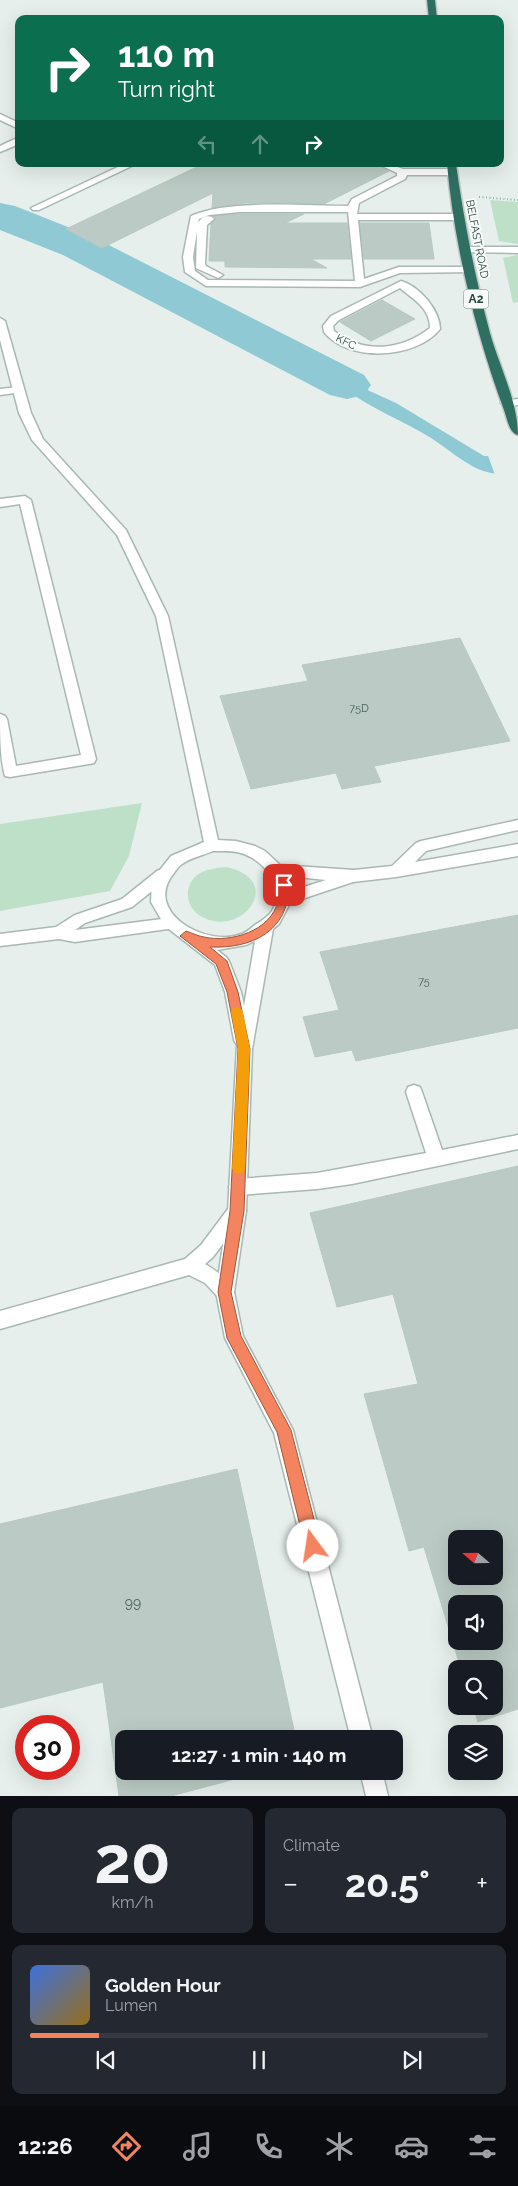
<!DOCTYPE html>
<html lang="en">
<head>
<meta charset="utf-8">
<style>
  body { margin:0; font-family:Raleway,sans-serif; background:#242831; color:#f1f3f6; height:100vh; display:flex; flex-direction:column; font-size:19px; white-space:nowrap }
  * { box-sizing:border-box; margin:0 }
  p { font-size:16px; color:#9ea1a6 }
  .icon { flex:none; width:28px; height:28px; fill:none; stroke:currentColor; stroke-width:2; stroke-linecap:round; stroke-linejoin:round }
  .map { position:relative; height:1796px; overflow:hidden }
  .details { display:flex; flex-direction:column; gap:12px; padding:12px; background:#0d0f14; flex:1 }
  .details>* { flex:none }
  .hud { position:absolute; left:15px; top:15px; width:489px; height:152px; border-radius:10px; box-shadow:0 5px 20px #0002; background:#0b6e4f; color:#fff; overflow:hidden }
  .needle { width:32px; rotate:290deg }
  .tools { position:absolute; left:448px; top:1530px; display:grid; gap:10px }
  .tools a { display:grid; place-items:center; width:55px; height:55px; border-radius:10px; background:#171b24; box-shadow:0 5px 20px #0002; font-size:25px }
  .speed { position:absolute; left:15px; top:1715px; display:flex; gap:10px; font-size:25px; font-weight:700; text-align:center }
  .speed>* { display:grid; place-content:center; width:65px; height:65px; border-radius:50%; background:#171b24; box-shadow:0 5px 20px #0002; line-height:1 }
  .speed .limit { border:8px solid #d22; background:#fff; color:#111 }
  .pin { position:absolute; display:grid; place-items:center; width:42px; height:42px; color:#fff; margin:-21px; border-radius:10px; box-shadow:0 2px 8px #0006 }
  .me { position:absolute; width:55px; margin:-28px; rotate:346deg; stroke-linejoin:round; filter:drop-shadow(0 0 4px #0008) }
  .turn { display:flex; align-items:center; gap:18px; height:105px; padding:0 20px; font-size:22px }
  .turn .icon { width:65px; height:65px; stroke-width:2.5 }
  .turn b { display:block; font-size:35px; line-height:42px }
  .lanes { display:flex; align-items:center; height:48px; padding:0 20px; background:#0003; justify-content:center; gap:25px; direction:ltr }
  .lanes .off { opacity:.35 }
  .big { font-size:38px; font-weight:700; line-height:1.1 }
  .details .tile { flex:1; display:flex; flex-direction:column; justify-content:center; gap:8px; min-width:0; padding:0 18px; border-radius:10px; background:#242831 }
  .details .dial { align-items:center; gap:0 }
  .dial b { font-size:65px; line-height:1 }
  .song { display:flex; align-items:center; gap:15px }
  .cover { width:60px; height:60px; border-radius:8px; background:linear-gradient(135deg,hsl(220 70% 55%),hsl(40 70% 35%)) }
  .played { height:5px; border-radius:2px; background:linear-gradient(90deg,#f4845f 15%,#363941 15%) }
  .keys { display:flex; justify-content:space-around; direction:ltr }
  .heat { display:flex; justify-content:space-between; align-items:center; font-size:28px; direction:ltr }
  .details .tiles { flex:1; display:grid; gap:12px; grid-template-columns:1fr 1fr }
  .tile:last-child { grid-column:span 2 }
  .trip { position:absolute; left:115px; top:1730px; width:288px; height:50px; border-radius:10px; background:#171b24; box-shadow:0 5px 20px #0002; font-weight:700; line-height:50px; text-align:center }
  .menu { display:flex; height:80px; justify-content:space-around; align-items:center; background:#090b0e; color:#9ea1a6 }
  .menu .icon { width:35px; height:35px }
  .menu .active { color:#f4845f }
  .menu b { font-size:22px; color:#f1f3f6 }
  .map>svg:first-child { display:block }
  .green { fill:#bfe0c8 }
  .water { fill:#8ec9d4 }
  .pier { fill:#e6efeb }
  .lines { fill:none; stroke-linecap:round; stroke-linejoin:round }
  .river { fill:#8ec9d4; fill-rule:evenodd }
  .building { fill:#bbcac4; stroke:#b8c9c2; fill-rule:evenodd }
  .lane-casing { stroke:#a8b8b2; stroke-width:3 }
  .street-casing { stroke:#a8b8b2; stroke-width:3 }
  .highway-casing { stroke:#c2cac8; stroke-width:3 }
  .path { stroke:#86b3a5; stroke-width:2; stroke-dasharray:1 2.5; stroke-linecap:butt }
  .lane { fill:#fff; fill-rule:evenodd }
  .street { fill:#fff; fill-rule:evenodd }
  .highway { fill:#2f6f62; fill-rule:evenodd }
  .route { fill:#f4845f; stroke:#9f563e }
  .slow { fill:#f59e0b }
  .labels { text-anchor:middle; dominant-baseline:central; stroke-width:4; stroke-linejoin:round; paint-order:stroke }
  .far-street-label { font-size:11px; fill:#24423a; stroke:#f7fbf9 }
  .number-label { font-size:11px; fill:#4a645c }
  .shield { fill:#f7fbf9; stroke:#637a73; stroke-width:1 }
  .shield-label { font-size:12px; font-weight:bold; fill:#24423a }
  .near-number-label { font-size:14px; fill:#4a645c }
</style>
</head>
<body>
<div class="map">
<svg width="518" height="1796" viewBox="0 0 518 1796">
  <rect width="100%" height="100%" fill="#e6efeb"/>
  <path class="green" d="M490,200l28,2v42l-19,-3z
    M518,255v47l-5,1 -10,-45z
    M142,803l-13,53 -19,35 -110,20v-87z
    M226,867c62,13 14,75 -27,48 -14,-10 -15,-29 -2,-40 9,-6 19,-7 29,-8z"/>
  <path class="water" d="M350,382l46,21 88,53 34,1v17c-10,0 -22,1 -31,-2 -18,-4 -40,-24 -56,-34 -29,-18 -60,-29 -87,-50z"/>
  <path class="pier" d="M487,453l31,1v23l-23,-2z"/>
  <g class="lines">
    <path class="river" d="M0,203l15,3 78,31 271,138 7,10 -7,10 -17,4 -17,-4 -267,-140 -63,-25z"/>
  </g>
  <path class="building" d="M203,164h173l13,7 -65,33 -79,-1 -33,5 1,-15 -111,55 -36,-19z
    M240,214h64l-19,9h62l4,36h-40l16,9 -102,-1v-6h-16l2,-37 5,-5 -2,-3z
    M360,223h69l5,36h-70z
    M382,300l33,19 -44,22 -31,-19z
    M460,638l50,103 -136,25 7,16 -39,7 -6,-16 -85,16 -31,-93 88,-15 -6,-16z
    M518,915v113l-162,33 -4,-11 -37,7 -12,-40 36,-7 -19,-58z
    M518,1166v543l-40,13 -5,-16h21v-37h-33l-37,-122 -15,4 -45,-157 54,-10 -25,-90 -56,13 -27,-94zM456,1539h38v37h-38zM456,1604h38v37h-38z
    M237,1469l59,270h-172v32h141l-94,25h-52l-16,-114 -103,26v-184z"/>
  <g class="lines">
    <g class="lane-casing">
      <path id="lane" d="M378,164h11l14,5h49l5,3 -5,3h-45l-2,4 -46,24 -2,11h102l5,3 -5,3h-101l6,59 35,-12h70l4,1v4l-73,1 -40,14 -154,-1 -21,-14 -2,-15 8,-41c36,-17 115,-10 157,-10l4,-7 45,-23v-3zM240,212h108l7,69 -147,-1 -13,-9 -2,-14 4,-26 -1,37 22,10 5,-3 -17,-9 -1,-2 2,-39 7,-6 -2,-2c-6,-2 -11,1 -14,6l1,-4 10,-4z
        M401,281c18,5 39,29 39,48 -24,30 -91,34 -116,3l-1,-6 8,-10zM400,288c14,12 30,20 30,40 -29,23 -67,26 -96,3l-1,-5 6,-6z
        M18,387l4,1 1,2 -1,2 -22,3v-6z
        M518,399v6l-11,1 -6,-3 2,-2z
        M25,496l6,4 65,259 -2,4 -5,1 -79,13 -5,-1c-5,-17 -5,-43 -5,-62l5,2 2,3 9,47 65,-11 -61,-251 -20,3v-8z
        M162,869l5,2 2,4 -2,4 -35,28 -47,16 -10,7 95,-12 5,2 3,4 -3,4 -100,14 -16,-3 -59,7v-12l56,-7 19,-12 47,-16 35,-28z
        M414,1085l6,2 2,5 20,58 76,-15v14l-166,35 -35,5 -79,6 -6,-3 -3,-5 3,-5 6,-3 79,-6 109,-20 -20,-61 2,-5z
        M237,1203l6,2 3,6 -3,6 -30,40 -8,7c12,7 23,15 29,28l-3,6 -6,3 -6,-3 -14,-15 -16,-8 -189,54v-18l185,-52 16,-14 30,-40z"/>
    </g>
    <g class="street-casing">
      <path id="street" d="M0,114l19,9v6l-19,-9z
        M19,137v7l-19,8v-6z
        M124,164h12l-97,46h-6l-2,-2z
        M465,247h53v6l-56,-1 -2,-2z
        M0,318l5,3 26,92 12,26 83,91 42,86 50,224 18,1 19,5 10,5 15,14 74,5 38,-4 24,-23 5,-2 97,-21v10l-92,21 -11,11 103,-18v12l-122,21 -43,5 -63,21 -11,21 -6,5 -21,120 -6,162 -12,81 9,44 50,94 80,309h-22l-77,-306 -49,-95 -9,-46 12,-81 9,-166 -3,-5 -9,-48 -10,-27 -50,-39 -14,-24 1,-22 19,-24 33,-14 -48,-226 -39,-81 -85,-95 -13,-27 -19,-73zM213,851c10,0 21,-1 31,3 21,8 42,34 28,57 -4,6 -11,10 -17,14 -4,3 -8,7 -13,9 -36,14 -100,-22 -68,-61 2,-3 5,-7 8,-9 8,-6 22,-9 31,-13zM287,876l39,4 -35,11zM255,941l-11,65 -3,-14 -12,-31 -3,-4 -9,-7 29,-5z
        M360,1771h22l6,25h-22z"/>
    </g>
    <g class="highway-casing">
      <path id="highway" d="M427,0h8l2,19h-8z
        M447,164h9c8,57 19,113 34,169 9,32 28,69 28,102 -9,-2 -11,-17 -14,-25 -28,-75 -50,-166 -57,-246z"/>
    </g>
    <path class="path" d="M479,197l39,3"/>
    <use href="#lane" class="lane"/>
    <use href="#street" class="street"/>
    <use href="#highway" class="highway"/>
  </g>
  <path class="route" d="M284,881l5,4c0,46 -37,64 -79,62l17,14 11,31 12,57 -6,162 -13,81 10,44 50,94 30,116 -3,5 -5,2 -6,-2 -2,-5 -28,-114 -50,-94 -9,-46 12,-81 8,-162 -11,-57 -11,-28 -36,-28 6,-5c6,2 12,5 18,6 27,6 67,-6 74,-36 1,-5 0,-11 0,-16z"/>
  <path class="slow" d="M237,1007l4,2 2,3 7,37 -5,119 -1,4 -5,2 -5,-2 -2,-4 6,-119 -7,-37 1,-3z"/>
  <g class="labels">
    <g class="far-street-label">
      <text transform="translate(477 239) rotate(79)">BELFAST ROAD</text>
      <text transform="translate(346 342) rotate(26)">KFC</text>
    </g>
    <g class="number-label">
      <text x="359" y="708">75D</text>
      <text x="424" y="981">75</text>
    </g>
    <rect class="shield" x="463.5" y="289.5" width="25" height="19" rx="4"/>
    <g class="shield-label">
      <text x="476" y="299">A2</text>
    </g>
    <g class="near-number-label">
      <text x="133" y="1603">99</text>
    </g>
  </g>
</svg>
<div class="tools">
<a><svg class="needle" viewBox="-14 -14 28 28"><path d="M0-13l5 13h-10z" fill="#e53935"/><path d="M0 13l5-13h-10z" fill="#9ea1a6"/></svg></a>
<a><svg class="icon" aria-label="sound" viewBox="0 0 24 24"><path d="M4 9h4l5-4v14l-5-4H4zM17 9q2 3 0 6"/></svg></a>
<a><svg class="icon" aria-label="search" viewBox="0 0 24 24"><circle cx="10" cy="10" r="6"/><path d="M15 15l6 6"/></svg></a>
<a><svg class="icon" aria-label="layers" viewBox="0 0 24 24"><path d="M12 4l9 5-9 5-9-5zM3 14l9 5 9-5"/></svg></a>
</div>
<div class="speed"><div class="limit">30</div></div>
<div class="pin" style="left:284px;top:885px;background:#d93025"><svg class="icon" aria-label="arrive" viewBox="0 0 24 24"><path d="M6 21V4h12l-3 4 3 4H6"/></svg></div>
<svg class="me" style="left:313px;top:1546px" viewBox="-20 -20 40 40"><circle r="19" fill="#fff"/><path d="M0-13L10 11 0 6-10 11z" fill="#f4845f"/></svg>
<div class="trip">12:27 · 1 min · 140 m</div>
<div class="hud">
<div class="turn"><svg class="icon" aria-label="right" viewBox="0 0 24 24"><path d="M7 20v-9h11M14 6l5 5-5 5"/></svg><div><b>110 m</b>Turn right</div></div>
<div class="lanes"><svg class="icon off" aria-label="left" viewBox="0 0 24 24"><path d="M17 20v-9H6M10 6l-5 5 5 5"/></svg><svg class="icon off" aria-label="ahead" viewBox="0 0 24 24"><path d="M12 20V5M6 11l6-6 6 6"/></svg><svg class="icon" aria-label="right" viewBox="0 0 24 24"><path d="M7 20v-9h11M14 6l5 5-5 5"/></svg></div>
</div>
</div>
<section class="details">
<div class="tiles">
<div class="tile dial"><b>20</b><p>km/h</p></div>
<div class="tile"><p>Climate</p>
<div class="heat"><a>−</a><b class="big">20.5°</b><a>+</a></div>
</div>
<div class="tile">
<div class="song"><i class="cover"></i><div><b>Golden Hour</b><p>Lumen</p></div></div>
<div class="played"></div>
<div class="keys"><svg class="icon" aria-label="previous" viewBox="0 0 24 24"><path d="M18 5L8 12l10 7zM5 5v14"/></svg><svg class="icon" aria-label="pause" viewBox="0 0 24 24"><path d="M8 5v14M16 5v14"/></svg><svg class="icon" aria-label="next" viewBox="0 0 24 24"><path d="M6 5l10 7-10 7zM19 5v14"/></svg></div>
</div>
</div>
</section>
<nav class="menu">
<b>12:26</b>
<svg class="icon active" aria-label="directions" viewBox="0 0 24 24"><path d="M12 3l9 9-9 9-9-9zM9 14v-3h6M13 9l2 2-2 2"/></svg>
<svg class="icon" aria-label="music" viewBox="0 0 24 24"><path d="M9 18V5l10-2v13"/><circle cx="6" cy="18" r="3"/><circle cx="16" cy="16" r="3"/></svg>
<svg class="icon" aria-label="phone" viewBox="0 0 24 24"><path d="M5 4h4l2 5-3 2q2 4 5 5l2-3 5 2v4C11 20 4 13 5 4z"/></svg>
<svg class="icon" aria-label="climate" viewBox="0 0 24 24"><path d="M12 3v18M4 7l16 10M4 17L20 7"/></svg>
<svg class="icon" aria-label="car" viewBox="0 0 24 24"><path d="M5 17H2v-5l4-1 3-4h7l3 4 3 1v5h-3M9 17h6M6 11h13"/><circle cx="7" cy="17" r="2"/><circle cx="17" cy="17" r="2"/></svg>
<svg class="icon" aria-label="filters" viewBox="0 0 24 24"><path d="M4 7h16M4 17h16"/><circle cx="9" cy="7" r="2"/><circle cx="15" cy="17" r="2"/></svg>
</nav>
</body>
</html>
